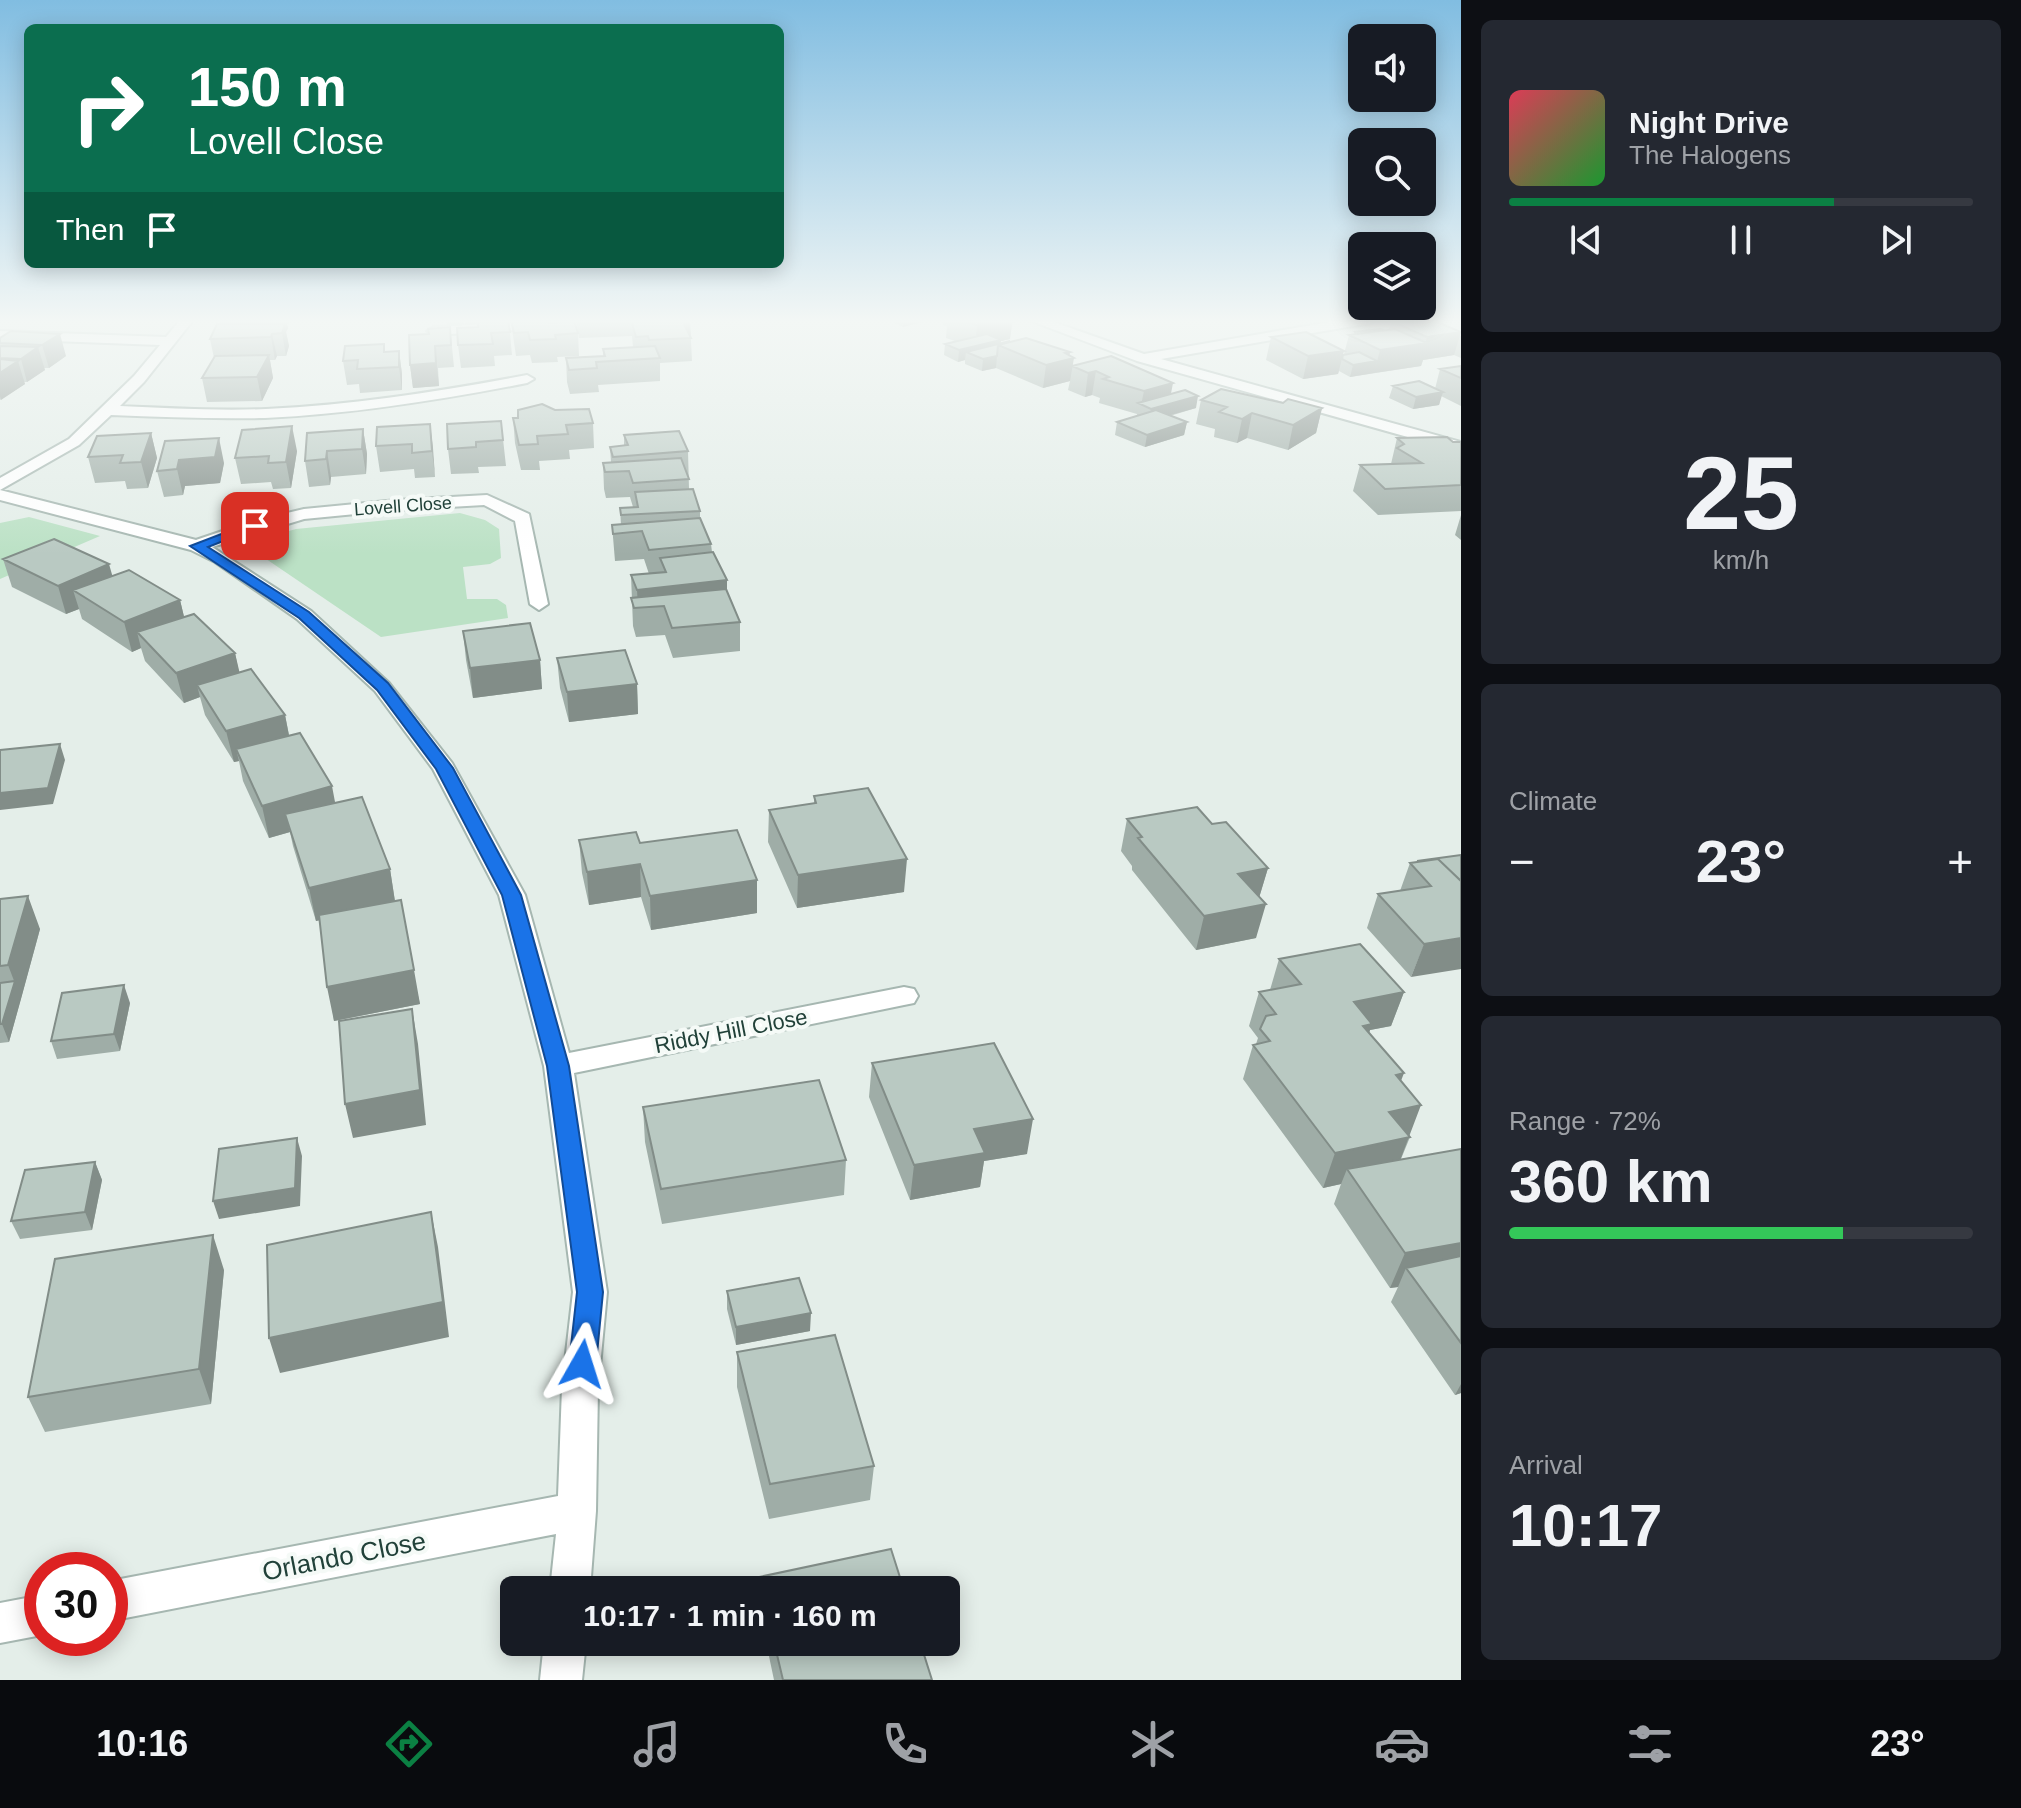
<!DOCTYPE html>
<html lang="en">
<head>
<meta charset="utf-8">
<style>
  body { margin:0; font-family:Helvetica,sans-serif; background:#242831; color:#f1f3f6; height:100vh; display:flex; flex-direction:column; font-size:30px; white-space:nowrap }
  * { box-sizing:border-box; margin:0 }
  p { font-size:26px; color:#9ea1a6 }
  .icon { flex:none; width:44px; height:44px; fill:none; stroke:currentColor; stroke-width:2; stroke-linecap:round; stroke-linejoin:round }
  .map { position:relative; flex:1; overflow:hidden }
  .drawer { display:flex; flex-direction:column; gap:20px; padding:20px; background:#0d0f14; width:560px }
  .drawer>* { flex:none }
  .guide { position:absolute; left:24px; top:24px; width:760px; height:244px; border-radius:12px; box-shadow:0 4px 20px #0003; background:#0b6e4f; color:#fff; overflow:hidden }
  .fabs { position:absolute; left:1348px; top:24px; display:grid; gap:16px }
  .fabs a { display:grid; place-items:center; width:88px; height:88px; border-radius:12px; background:#171b24; box-shadow:0 4px 20px #0003; font-size:40px }
  .speed { position:absolute; left:24px; top:1552px; display:flex; gap:16px; font-size:40px; font-weight:700; text-align:center }
  .speed>* { display:grid; place-content:center; width:104px; height:104px; border-radius:50%; background:#171b24; box-shadow:0 4px 20px #0003; line-height:1 }
  .speed .limit { border:12px solid #d22; background:#fff; color:#111 }
  .pin { position:absolute; display:grid; place-items:center; width:68px; height:68px; color:#fff; margin:-34px; border-radius:16px; box-shadow:0 4px 12px #0006 }
  .me { position:absolute; width:88px; margin:-44px; rotate:6deg; stroke-linejoin:round; filter:drop-shadow(0 0 6px #0008) }
  .turn { display:flex; align-items:center; gap:28px; height:168px; padding:0 32px; font-size:36px }
  .turn .icon { width:104px; height:104px; stroke-width:2.5 }
  .turn b { display:block; font-size:56px; line-height:68px }
  .then { display:flex; align-items:center; height:76px; padding:0 32px; background:#0003; gap:16px; font-size:30px }
  .big { font-size:60px; font-weight:700; line-height:1.1 }
  .drawer .tile { flex:1; display:flex; flex-direction:column; justify-content:center; gap:12px; min-width:0; padding:0 28px; border-radius:12px; background:#242831 }
  .drawer .dial { align-items:center; gap:0 }
  .dial b { font-size:104px; line-height:1 }
  .song { display:flex; align-items:center; gap:24px }
  .cover { width:96px; height:96px; border-radius:12px; background:linear-gradient(135deg,hsl(350 70% 55%),hsl(130 70% 35%)) }
  .played { height:8px; border-radius:4px; background:linear-gradient(90deg,#0b8043 70%,#363941 70%) }
  .keys { display:flex; justify-content:space-around; direction:ltr }
  .heat { display:flex; justify-content:space-between; align-items:center; font-size:44px; direction:ltr }
  .charge { height:12px; border-radius:6px; background:linear-gradient(90deg,#34c759 72%,#363941 0) }
  .trip { position:absolute; left:500px; top:1576px; width:460px; height:80px; border-radius:12px; background:#171b24; box-shadow:0 4px 20px #0003; font-weight:700; line-height:80px; text-align:center }
  .tab-bar { display:flex; height:128px; justify-content:space-around; align-items:center; background:#090b0e; color:#9ea1a6 }
  .tab-bar .icon { width:56px; height:56px }
  .tab-bar .active { color:#0b8043 }
  .tab-bar b { font-size:36px; color:#f1f3f6 }
  main { display:flex; flex:1; min-height:0 }
  .map>svg:first-child { display:block }
  .green { fill:#bbe1c5 }
  .lines { fill:none; stroke-linecap:round; stroke-linejoin:round }
  .minor-casing { stroke:#a6b7b1; stroke-width:4 }
  .minor { fill:#fff; fill-rule:evenodd }
  .wall { fill:#9fada7 }
  .shaded-wall { fill:#828d88 }
  .building { fill:#b9c9c2; stroke:#828d88; stroke-width:2 }
  .route { fill:#1a73e8; stroke:#114b97; stroke-width:2 }
  .labels { text-anchor:middle; dominant-baseline:central; stroke-width:8; stroke-linejoin:round; paint-order:stroke }
  .far-street-label { font-size:18px; fill:#214139; stroke:#f5faf7 }
  .street-label { font-size:22px; fill:#214139; stroke:#f5faf7 }
  .near-street-label { font-size:26px; fill:#214139; stroke:#f5faf7 }
</style>
</head>
<body>
<main>
<div class="map">
<svg width="1461" height="1680" viewBox="0 0 1461 1680">
  <rect width="100%" height="100%" fill="#e4eee9"/>
  <path class="green" d="M460,513l25,7 14,9 2,29 -11,6 -27,3 4,32h30l9,6 2,13 -127,19 -128,-87 11,-12 32,-9z
    M29,517l71,19 -100,43v-56z"/>
  <g class="lines">
    <g class="minor-casing">
      <path id="minor" d="M181,319h13l-50,63 -24,24c48,2 97,5 146,3 88,-4 175,-18 261,-34l7,4 -7,4c-87,17 -174,31 -262,35 -52,1 -103,-1 -154,-3l-32,30 -79,45v-12l69,-39 65,-63 26,-31 -160,-6v-8l166,6z
        M1026,319h19l99,35 203,-35h30l-6,4 -210,36 300,83v10l-324,-91z
        M544,321l6,4 -1,3 -115,7 -7,-4 7,-4z
        M0,490l196,50 53,-18 55,-13 93,-9 90,-5 42,19 19,90 -9,6 -9,-6 -15,-83 -31,-16 -87,5 -93,9 -92,28 99,64 78,72 63,80 73,132 44,158 335,-66 10,2 4,7 -4,7 -10,2 -330,68 33,219 -9,96 -2,123 -6,79h-40l6,-56 -446,87v-40l448,-85 4,-108 11,-96 -29,-226 -45,-171 -66,-126 -58,-78 -78,-72 -82,-57 -24,-12 -191,-50z
        M42,1595v40l-42,8v-40z
        M544,1642h42l-4,38h-42z"/>
    </g>
    <use href="#minor" class="minor"/>
  </g>
  <path class="wall" d="M222,319h69l-2,5h-2l1,4 -2,4 3,14 -3,10h-9l-2,4h-5l3,18 -11,23 -55,1 -5,-24 12,-20 -4,-19 13,-15z
    M446,319h17l1,6 -17,1z
    M466,319h88l-6,1 1,3 29,10 1,23 -22,1 1,5 -26,1 -2,-8 -14,1 -5,-34 -2,1 3,32 -18,1 1,10 -34,2 -3,-23 20,-18v-3l-11,1z
    M576,319h111l3,2 2,40 -32,2v18l-62,4 1,7 -29,2 -3,-12 -1,-24 37,-2v-7l30,-2 -1,-11 -53,2z
    M885,319h49l-31,8z
    M944,319h59l7,20 -9,2 -1,3 69,11 4,11 38,-10 60,38 25,14 -26,8 17,6 -3,13 -39,12 -30,-12 2,-13 20,-6v-2l-38,-11 1,-5 -8,-3 -7,2 -17,-7 2,-9 -27,7 -47,-20 -14,3 -17,-7v-4l-7,2 -14,-7 1,-11 10,-3 -9,-3 1,-12 -4,-1z
    M1391,321l70,15v22l-7,-3 -31,5 -2,6 -71,11 -11,-6 -1,3 -35,5 -37,-19 5,-23 72,18 1,-1 5,-19h5l1,-3 34,-2z
    M450,327l4,40 -16,1 1,18 -26,2 -3,-23 19,-31z
    M11,331l55,25 -17,12h-5l1,2 -18,12h-3l1,2 -25,16v-62z
    M384,344l1,8 14,-1 3,23v16l-42,3 -1,-9 -12,1 -4,-24z
    M1461,366v40l-20,-10 -2,9 -26,4 -24,-11 4,-12 42,3 5,-20z
    M1201,400l82,3 39,5 -6,25 -28,17 -41,-12 -10,5 -23,-6 1,-8 -19,-5z
    M555,410l38,13 1,25 -25,2 1,9 -31,2 1,9h-19l-6,-27 -2,-25z
    M501,421l5,45 -28,1 1,6 -28,1 -3,-25z
    M430,424l5,53 -20,1 -1,-9 -34,3 -4,-26z
    M363,429l4,25 -1,20 -35,3 -1,8 -21,2 -4,-26z
    M151,433l6,25 -9,30 -21,1 -2,-8 -30,2 -7,-26z
    M624,435l64,16 1,38 11,22v7l11,26 1,8 15,28v11l13,31v29l-67,7 -8,-23 -29,2 -3,-11 -2,-51 18,-1 -5,-15 -29,2 -3,-36h9l-1,-17 13,-1 -3,-10 -24,1 -2,-9 -1,-26 8,-1 -1,-15 14,-1z
    M1397,438l64,4v69l-83,4 -25,-24 7,-26 31,-1z
    M297,451l-6,37 -18,1 -2,-7 -30,2 -6,-26z
    M224,463l-4,20 -35,3 -2,9 -19,2 -7,-26z
    M1461,515v25l-6,-5z
    M3,559l109,17 68,24 4,17 51,36 4,20 46,42 4,20 46,68 55,66 5,32 25,103 -86,17 -14,-101 -4,1 -23,-75 -3,-14 -21,6 -26,-57 -4,-20 -5,1 -29,-47 -5,-18 -16,6 -39,-42 -4,-13 -9,4 -50,-33 -3,-10 -13,5 -54,-27z
    M463,631l77,29 2,29 -69,9 -7,-38z
    M557,658l80,26 1,30 -69,8 -9,-34z
    M814,796l90,96 -107,16 -29,-66 1,-32 45,-6z
    M1127,819l85,5 56,44 -9,30 -3,40 -60,12 -64,-80v-4l-11,-15z
    M579,840l61,3 117,70 -106,17 -10,-33 -52,8 -7,-32z
    M1461,855l-50,122 -44,-49 11,-34 22,-3 10,-28z
    M0,899l40,30 -31,113 -9,1z
    M1279,959l125,33 -13,34 -21,4 -1,3 32,48 8,54 1,2 -9,22 60,-10v244l-6,2 -64,-93 7,-15 -8,1 -56,-84 7,-20 -18,4 -80,-109 10,-34 3,-1 2,-6 -9,-12 10,-34 11,-2z
    M130,1003l-10,48 -63,8 -6,-18z
    M872,1063l155,91 -43,7 -4,26 -70,13 -41,-103z
    M643,1107l203,53 -2,35 -182,29 -17,-82z
    M95,1162l7,18 -10,50 -72,9 -9,-18z
    M224,1270l-13,134 -166,28 -17,-35z
    M727,1291l83,40 -74,14 -9,-36z
    M737,1352l137,114 -4,34 -101,19 -32,-132z
    M766,1642h154l12,38h-158z"/>
  <path class="shaded-wall" d="M222,319h64l2,9 -2,4 3,14 -3,10 -4,-23 -10,1 5,22 -2,4 -4,-23 -45,2z
    M903,319h31l-31,8z
    M1003,319h10l-3,20 -9,2 -1,5 -2,-1 -32,7 -1,8 -7,2 1,-12 16,-4 2,-21z
    M1113,319h20l-20,2z
    M690,321l1,17 -7,-14z
    M1461,332l-7,23 -31,5 -2,6 -47,7 6,-23 45,-7 2,-6z
    M60,334l6,22 -17,12 -7,-23z
    M435,346l4,40 -26,2 -3,-23z
    M38,347l7,23 -18,12 -6,-23z
    M399,351l3,23v16l-3,-23z
    M1344,351l-6,23 -35,5 5,-23z
    M1070,352l-1,7 5,-1 -4,23 -27,7 3,-23 19,-12z
    M269,355l4,23 -11,23 -5,-24z
    M997,356l-1,12 -14,3 1,-12z
    M18,361l7,23 -24,16 -1,-4v-23z
    M1377,361l-3,12 -24,4 3,-12z
    M1096,371l-4,24 -7,2 3,-24z
    M1173,383l-4,21 29,-8 -2,12 -47,13 2,-12 -10,-4 3,-14z
    M1443,392l-4,13 -26,4 3,-12z
    M1322,408l-6,25 -28,17 5,-25z
    M1252,413l-5,25 -10,5 5,-24z
    M1187,422l-3,13 -39,12 2,-12z
    M430,424l3,24 2,29 -3,-26z
    M292,426l5,25 -6,37 -5,-26z
    M363,429l4,25 -1,20 -4,-25z
    M151,433l6,25 -9,30 -7,-26z
    M219,438l5,25 -4,20 -35,3 -2,9 -6,-26 2,-9z
    M327,451l4,26 -1,8 -4,-26z
    M109,564l8,28 -44,-2 6,19 -13,5 -8,-28z
    M727,580v29l-63,-3 -26,2 -1,-18z
    M180,600l7,29 -50,3 4,16 -9,4 -8,-30z
    M235,653l7,30 -45,2 3,12 -16,6 -8,-30z
    M540,660l2,29 -69,9 -3,-30z
    M637,684l1,30 -69,8 -2,-30z
    M285,715l6,31 -55,3 3,12 -5,1 -8,-31z
    M60,744l5,16 -12,44 -53,6v-17z
    M332,786l6,32 -53,-4 5,18 -21,6 -7,-32z
    M907,859l-3,33 -107,16 1,-33z
    M640,864l1,33 -52,8 -2,-33z
    M1268,868l-10,33 -20,-27z
    M390,869l5,33 -79,19 -7,-33z
    M757,880v33l-106,17 -1,-34z
    M28,896l12,33 -19,70 -13,-34z
    M1266,904l-10,34 -60,12 8,-34z
    M1461,938v31l-50,8 13,-33z
    M414,970l6,34 -86,17 -7,-34z
    M15,981l6,18 -12,43 -7,-18z
    M124,985l6,18 -10,48 -6,-17z
    M1404,992l-13,34 -21,4 -10,29 -6,-57z
    M412,1009l6,35 8,81 -73,13 -8,-34z
    M1404,1073l-13,34 5,-32z
    M1421,1105l-25,66 -49,-2 -6,15 -18,4 12,-35 54,-41z
    M1033,1119l-6,35 -43,7 -4,26 -70,13 4,-35 60,-36z
    M297,1138l5,18 -2,50 -81,13 -6,-18z
    M95,1162l7,18 -10,50 -7,-18z
    M431,1212l7,35 11,90 -169,36 -11,-35z
    M213,1235l11,35 -13,134 -12,-35z
    M1461,1243v32l-55,-7 -8,19 -8,1 15,-35z
    M811,1313l-1,18 -74,14v-18z
    M1461,1384v9l-6,2z"/>
  <path class="building" d="M519,319h29l1,4 25,-2 4,12 -23,2 1,4 -26,1 -2,-8 -14,1 -3,-13z
    M687,319l3,2 -6,3 7,14 -42,2 -1,-4 -12,1 -5,-17z
    M957,319h46l-26,6z
    M1406,319h24l31,13 -34,5 -36,-16z
    M508,320l2,12 -19,1 2,11 -35,1 -1,-17 21,-1v-5z
    M217,324h68l-3,9 -10,1 -1,3 -61,2z
    M450,327l1,18 -16,1 1,17 -26,2 -1,-30 20,-1 -1,-5z
    M1380,329l4,1 -26,4 -3,-2z
    M1395,329l32,14 -47,7 -31,-15z
    M11,331l49,3 -18,11 -42,-2v-5z
    M1306,332l38,19 -36,5 -37,-19z
    M987,334l14,6 -42,10 -14,-6z
    M1026,338l44,14 -5,1 9,5 -28,7 -48,-20z
    M1010,341l-12,4 -1,11 -14,3 -17,-7z
    M384,344v8l15,-1v16l-42,2 1,-9 -15,1 2,-15z
    M0,346l38,1 -17,12 -21,-1z
    M655,346l5,12 -64,4 1,6 -28,2 -3,-12 39,-2 -2,-7z
    M1359,352l18,9 -24,4 -11,-6 1,-4z
    M269,355l-12,22 -55,1 13,-22z
    M1111,356l62,27 -29,8 -41,-12 6,-2 -13,-6 -8,2 -16,-7z
    M0,359l18,2 -18,12z
    M1461,366v12l-21,-9z
    M1419,381l24,11 -27,5 -23,-11z
    M1221,389l62,14 5,-4 34,9 -29,17 -41,-12 -10,6 -23,-7 8,-5 -26,-7z
    M1185,390l13,6 -47,13 -13,-6z
    M542,404l13,6 34,-1 4,14 -27,2 2,9 -31,2 1,8 -19,1 -6,-27h5v-8z
    M1156,410l31,12 -40,13 -30,-13z
    M501,421l2,19 -27,2v5l-28,2 -1,-25z
    M430,424l2,27 -20,2v-9l-36,2 1,-19z
    M292,426l-6,36 -18,1 1,-7 -34,2 7,-28z
    M363,429l-1,20 -35,2 -1,8 -21,2 2,-28z
    M679,431l9,20 -75,6 -3,-10 18,-2 -4,-10z
    M151,433l-10,29 -21,1 3,-8 -35,2 9,-21z
    M1447,437l6,5h8v43l-76,4 -25,-24 62,-2 -25,-15 7,-4 -7,-6z
    M219,438l-4,19 -36,3 -2,9 -20,2 8,-30z
    M681,458l8,21 -56,4 -4,-12 -24,1 -2,-9z
    M693,489l7,22 -79,4 -1,-7 18,-1 -3,-15z
    M700,518l11,26 -62,6 -7,-19 -29,3 -1,-9z
    M54,539l55,25 -51,22 -55,-27z
    M713,552l14,28 -90,10 -6,-15 35,-3 -6,-14z
    M129,570l51,30 -56,22 -51,-32z
    M726,589l14,33 -68,6 -8,-22 -30,2 -3,-10z
    M194,614l41,39 -59,20 -39,-41z
    M530,623l10,37 -70,8 -7,-37z
    M625,650l12,34 -70,8 -10,-34z
    M251,669l34,46 -59,16 -29,-46z
    M300,733l32,53 -70,20 -26,-57z
    M60,744l-12,44 -48,5v-43z
    M868,788l39,71 -109,16 -29,-65 47,-7 -2,-7z
    M362,797l28,72 -81,19 -24,-74z
    M1197,807l15,17 14,-2 42,46 -30,6 28,30 -62,12 -66,-78 4,-1 -15,-18z
    M737,830l20,50 -107,16 -10,-32 -53,8 -8,-32 57,-8 4,11z
    M1461,855v26l-23,-22 -21,2z
    M1438,859l23,22v57l-37,6 -46,-50 53,-8 -21,-23z
    M28,896l-20,69 -8,1v-67z
    M401,900l13,70 -87,17 -8,-72z
    M1360,944l44,48 -50,10 18,22 -9,2 41,47 -8,2 25,30 -32,7 21,25 -75,16 -82,-108 17,-4 -10,-12 6,-13 10,-2 -17,-22 42,-8 -22,-25z
    M15,981l-13,43h-2v-41z
    M124,985l-10,49 -63,7 11,-48z
    M412,1009l8,81 -75,14 -6,-83z
    M994,1043l39,76 -59,10 11,24 -71,12 -42,-102z
    M819,1080l27,80 -185,29 -18,-82z
    M297,1138l-2,50 -82,13 6,-52z
    M1461,1149v94l-56,10 -58,-84z
    M95,1162l-10,50 -74,9 14,-51z
    M431,1212l12,90 -174,36 -2,-93z
    M213,1235l-14,134 -171,28 27,-138z
    M1461,1256v87l-55,-75z
    M799,1278l12,35 -75,14 -9,-36z
    M835,1335l39,131 -104,18 -33,-132z
    M891,1549l13,41h-142l-3,-13z
    M774,1642h146l12,38h-149z"/>
  <linearGradient id="sky" x2="0" y2="1"><stop stop-color="#81bde1"/><stop offset="0.58" stop-color="#f3f7f5"/><stop offset="1" stop-color="#f3f7f5" stop-opacity="0"/></linearGradient>
  <rect width="1461" height="554" fill="url(#sky)"/>
  <path class="route" d="M250,523l11,3 -53,21 101,65 79,71 65,85 68,127 48,171 34,226 -7,72 -4,8 -10,3 -9,-3 -4,-8 8,-72 -30,-226 -45,-171 -66,-126 -59,-79 -78,-72 -109,-72z"/>
  <g class="labels">
    <g class="far-street-label">
      <text transform="translate(403 506) rotate(-4)">Lovell Close</text>
    </g>
    <g class="street-label">
      <text transform="translate(731 1031) rotate(-11)">Riddy Hill Close</text>
    </g>
    <g class="near-street-label">
      <text transform="translate(344 1556) rotate(-11)">Orlando Close</text>
    </g>
  </g>
</svg>
<div class="fabs">
<a><svg class="icon" aria-label="sound" viewBox="0 0 24 24"><path d="M4 9h4l5-4v14l-5-4H4zM17 9q2 3 0 6"/></svg></a>
<a><svg class="icon" aria-label="search" viewBox="0 0 24 24"><circle cx="10" cy="10" r="6"/><path d="M15 15l6 6"/></svg></a>
<a><svg class="icon" aria-label="layers" viewBox="0 0 24 24"><path d="M12 4l9 5-9 5-9-5zM3 14l9 5 9-5"/></svg></a>
</div>
<div class="speed"><div class="limit">30</div></div>
<div class="pin" style="left:255px;top:526px;background:#d93025"><svg class="icon" aria-label="arrive" viewBox="0 0 24 24"><path d="M6 21V4h12l-3 4 3 4H6"/></svg></div>
<svg class="me" style="left:582px;top:1364px" viewBox="-20 -20 40 40"><path d="M0-17L14 15 0 8-14 15z" fill="#1a73e8" stroke="#fff" stroke-width="4"/></svg>
<div class="trip">10:17 · 1 min · 160 m</div>
<div class="guide">
<div class="turn"><svg class="icon" aria-label="right" viewBox="0 0 24 24"><path d="M7 20v-9h11M14 6l5 5-5 5"/></svg><div><b>150 m</b>Lovell Close</div></div>
<div class="then">Then<svg class="icon" aria-label="arrive" viewBox="0 0 24 24"><path d="M6 21V4h12l-3 4 3 4H6"/></svg></div>
</div>
</div>
<section class="drawer">
<div class="tile">
<div class="song"><i class="cover"></i><div><b>Night Drive</b><p>The Halogens</p></div></div>
<div class="played"></div>
<div class="keys"><svg class="icon" aria-label="previous" viewBox="0 0 24 24"><path d="M18 5L8 12l10 7zM5 5v14"/></svg><svg class="icon" aria-label="pause" viewBox="0 0 24 24"><path d="M8 5v14M16 5v14"/></svg><svg class="icon" aria-label="next" viewBox="0 0 24 24"><path d="M6 5l10 7-10 7zM19 5v14"/></svg></div>
</div>
<div class="tile dial"><b>25</b><p>km/h</p></div>
<div class="tile"><p>Climate</p>
<div class="heat"><a>−</a><b class="big">23°</b><a>+</a></div>
</div>
<div class="tile"><p>Range · 72%</p><b class="big">360 km</b><div class="charge"></div></div>
<div class="tile"><p>Arrival</p><b class="big">10:17</b></div>
</section>
</main>
<nav class="tab-bar">
<b>10:16</b>
<svg class="icon active" aria-label="directions" viewBox="0 0 24 24"><path d="M12 3l9 9-9 9-9-9zM9 14v-3h6M13 9l2 2-2 2"/></svg>
<svg class="icon" aria-label="music" viewBox="0 0 24 24"><path d="M9 18V5l10-2v13"/><circle cx="6" cy="18" r="3"/><circle cx="16" cy="16" r="3"/></svg>
<svg class="icon" aria-label="phone" viewBox="0 0 24 24"><path d="M5 4h4l2 5-3 2q2 4 5 5l2-3 5 2v4C11 20 4 13 5 4z"/></svg>
<svg class="icon" aria-label="climate" viewBox="0 0 24 24"><path d="M12 3v18M4 7l16 10M4 17L20 7"/></svg>
<svg class="icon" aria-label="car" viewBox="0 0 24 24"><path d="M5 17H2v-5l4-1 3-4h7l3 4 3 1v5h-3M9 17h6M6 11h13"/><circle cx="7" cy="17" r="2"/><circle cx="17" cy="17" r="2"/></svg>
<svg class="icon" aria-label="filters" viewBox="0 0 24 24"><path d="M4 7h16M4 17h16"/><circle cx="9" cy="7" r="2"/><circle cx="15" cy="17" r="2"/></svg>
<b>23°</b>
</nav>
</body>
</html>
